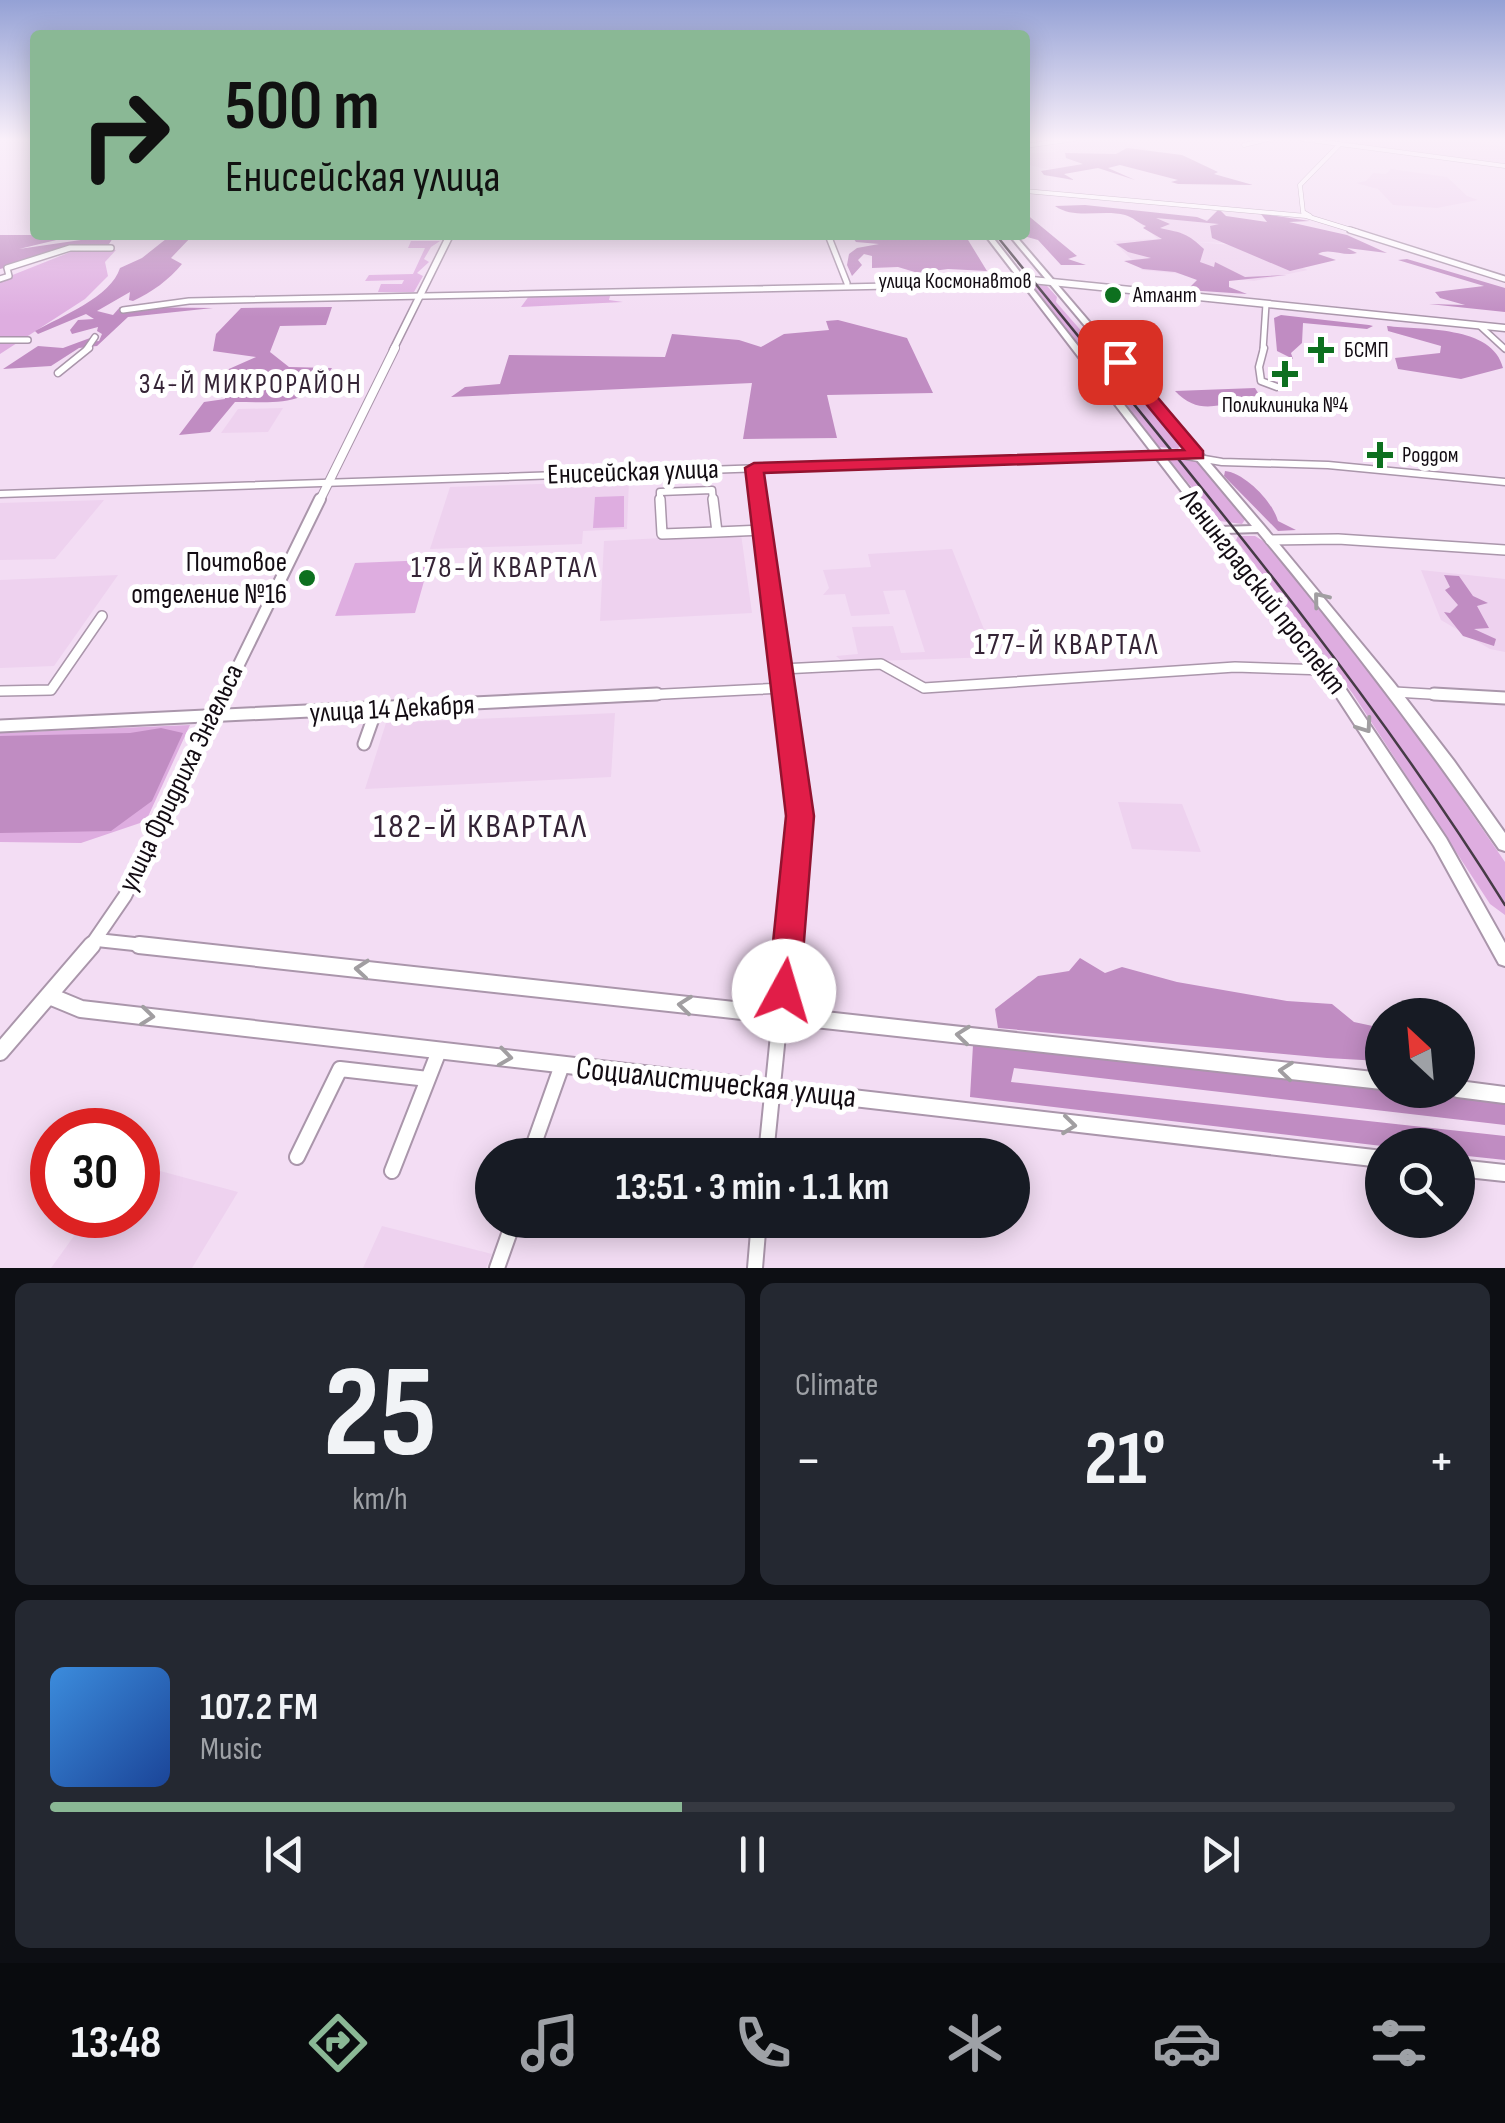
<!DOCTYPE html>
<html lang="en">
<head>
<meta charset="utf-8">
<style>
  body { margin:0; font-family:"Sofia Sans Condensed",sans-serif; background:#242831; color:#f1f3f6; height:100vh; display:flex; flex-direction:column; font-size:38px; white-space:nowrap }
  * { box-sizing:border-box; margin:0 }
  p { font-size:32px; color:#9ea1a6 }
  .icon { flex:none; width:55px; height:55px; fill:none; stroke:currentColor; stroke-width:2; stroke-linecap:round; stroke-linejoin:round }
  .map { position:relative; height:1268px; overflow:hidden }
  .sheet { display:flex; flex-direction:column; gap:15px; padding:15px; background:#0d0f14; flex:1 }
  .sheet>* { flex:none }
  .banner { position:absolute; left:30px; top:30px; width:1000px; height:210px; border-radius:10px; box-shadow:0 5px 25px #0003; background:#8ab895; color:#111; overflow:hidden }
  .needle { width:65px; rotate:334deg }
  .fabs { position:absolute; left:1365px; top:998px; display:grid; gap:20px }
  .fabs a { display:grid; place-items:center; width:110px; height:110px; border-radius:50%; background:#171b24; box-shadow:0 5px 25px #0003; font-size:50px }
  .speed { position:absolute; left:30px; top:1108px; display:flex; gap:20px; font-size:50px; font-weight:700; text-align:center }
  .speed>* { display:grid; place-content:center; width:130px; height:130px; border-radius:50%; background:#171b24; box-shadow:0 5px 25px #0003; line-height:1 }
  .speed .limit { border:15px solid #d22; background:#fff; color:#111 }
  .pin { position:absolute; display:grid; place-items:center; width:85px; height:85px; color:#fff; margin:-42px; border-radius:20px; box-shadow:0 5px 15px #0006 }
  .me { position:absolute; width:110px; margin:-55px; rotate:6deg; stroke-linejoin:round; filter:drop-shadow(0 0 8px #0008) }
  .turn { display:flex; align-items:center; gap:35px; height:210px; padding:0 30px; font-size:45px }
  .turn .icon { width:130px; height:130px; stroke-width:2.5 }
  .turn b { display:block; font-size:70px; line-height:85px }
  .big { font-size:75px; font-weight:700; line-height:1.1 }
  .sheet .tile { flex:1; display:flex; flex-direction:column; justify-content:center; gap:15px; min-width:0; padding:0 35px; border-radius:15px; background:#242831 }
  .sheet .dial { align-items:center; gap:0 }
  .dial b { font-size:130px; line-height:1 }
  .song { display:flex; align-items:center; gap:30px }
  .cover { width:120px; height:120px; border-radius:15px; background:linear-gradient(135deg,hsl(210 70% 55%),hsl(220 70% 35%)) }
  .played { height:10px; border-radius:5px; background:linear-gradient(90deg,#8ab895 45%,#363941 45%) }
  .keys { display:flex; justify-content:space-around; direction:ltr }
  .heat { display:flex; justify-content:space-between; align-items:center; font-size:55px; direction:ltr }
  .sheet .tiles { flex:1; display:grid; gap:15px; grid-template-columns:1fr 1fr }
  .tile:last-child { grid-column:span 2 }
  .trip { position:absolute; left:475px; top:1138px; width:555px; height:100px; border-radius:50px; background:#171b24; box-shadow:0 5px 25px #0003; font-weight:700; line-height:100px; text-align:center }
  .dock { display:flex; height:160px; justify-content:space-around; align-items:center; background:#090b0e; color:#9ea1a6 }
  .dock .icon { width:70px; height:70px }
  .dock .selected { color:#8ab895 }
  .dock b { font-size:45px; color:#f1f3f6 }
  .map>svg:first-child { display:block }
  .built { fill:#eed2ef }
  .green { fill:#deade0 }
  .forest { fill:#c08cc2 }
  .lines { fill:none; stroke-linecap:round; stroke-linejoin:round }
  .minor-far5-casing { stroke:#aa96ab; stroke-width:5 }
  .minor-far4-casing { stroke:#aa96ab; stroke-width:8 }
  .minor-far3-casing { stroke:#aa96ab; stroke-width:9 }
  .minor-far2-casing { stroke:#aa96ab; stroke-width:12 }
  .minor-far1-casing { stroke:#aa96ab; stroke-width:15 }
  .minor-casing { stroke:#aa96ab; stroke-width:18 }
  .tertiary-far4-casing { stroke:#aa96ab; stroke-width:9 }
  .tertiary-far3-casing { stroke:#aa96ab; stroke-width:10 }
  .tertiary-far2-casing { stroke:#aa96ab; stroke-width:14 }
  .tertiary-far1-casing { stroke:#aa96ab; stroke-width:16 }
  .tertiary-casing { stroke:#aa96ab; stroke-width:20 }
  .secondary-casing { stroke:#aa96ab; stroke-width:4 }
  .minor-far5 { stroke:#fff; stroke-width:4 }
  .minor-far4 { stroke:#fff; stroke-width:5 }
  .minor-far3 { stroke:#fff; stroke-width:6 }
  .minor-far2 { stroke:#fff; stroke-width:9 }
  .minor-far1 { stroke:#fff; stroke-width:11 }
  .minor { stroke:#fff; stroke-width:14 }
  .tertiary-far4 { stroke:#fff; stroke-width:6 }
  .tertiary-far3 { stroke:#fff; stroke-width:8 }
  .tertiary-far2 { stroke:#fff; stroke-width:10 }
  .tertiary-far1 { stroke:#fff; stroke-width:12 }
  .tertiary { stroke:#fff; stroke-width:16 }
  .secondary { fill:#fff; fill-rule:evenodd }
  .tram { stroke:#463b46; stroke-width:2.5 }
  .oneway { stroke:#a19ea1 }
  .route { fill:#e11d48; stroke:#92132f; stroke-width:2.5 }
  .poi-dot { fill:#0d701f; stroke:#fff; stroke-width:4 }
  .labels { text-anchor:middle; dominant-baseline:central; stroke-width:10; stroke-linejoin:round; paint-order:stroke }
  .far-street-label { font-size:22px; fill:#130c13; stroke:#fff }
  .far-poi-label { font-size:22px; fill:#130c13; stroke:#fff; text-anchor:start }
  .far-quarter-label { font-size:28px; letter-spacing:2.5px; fill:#352436; stroke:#fff }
  .street-label { font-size:28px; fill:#130c13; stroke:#fff }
  .poi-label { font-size:28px; fill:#130c13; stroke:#fff; text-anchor:end }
  .neighbourhood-label { font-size:30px; letter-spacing:2.5px; fill:#352436; stroke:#fff }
  .near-street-label { font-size:32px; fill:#130c13; stroke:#fff }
  .near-neighbourhood-label { font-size:35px; letter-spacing:2.5px; fill:#352436; stroke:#fff }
</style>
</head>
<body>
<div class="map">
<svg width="1505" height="1268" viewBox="0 0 1505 1268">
  <rect width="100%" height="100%" fill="#f3ddf4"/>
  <path class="built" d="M1113,139l50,15 -113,16 -25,-6v-11l32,-1 -8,-5z
    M1366,139l100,2 39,6v17l-148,-20z
    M1391,169l56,8 20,19 11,4 -41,8 -44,-3 -15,-16 -22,-6 10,-2 7,-8 13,1z
    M1130,215l91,5 7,23 -32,-1 48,4 64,24 -54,11 -112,-11 -29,-29 45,-2z
    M283,408l-15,24 -47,1 17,-24z
    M629,481l-2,48 -44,2 -1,13 -152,5 20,-62z
    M104,500l-49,59 -55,1v-57z
    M741,534l11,79 -152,8 4,-80z
    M952,549l43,108 -152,5 -7,-6 22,-2 -6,-27 41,-1 8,27 24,-1 -20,-62 -22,1 7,23 -39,2 -6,-22 -22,1 6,-7 -6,-18 48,-3 -3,-13z
    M1421,570l84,9v73l-15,-3 -49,-29z
    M118,575l-64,91 -54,2v-88z
    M615,713l-4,64 -246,12 21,-66z
    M1118,802l64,2 19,48 -69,-3z
    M138,1165l100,27 -46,76h-141l38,-53h49z
    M382,1226l110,28 -6,14h-123z"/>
  <path class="green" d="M411,241h29l-9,6 -7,12 5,3 -12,11 6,3 -9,16h-36l3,-8h21l2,-4 -39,1 4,-6 44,-1 12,-26h-17z
    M78,249l38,1 -11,12 3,14 -23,23 -85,55v-74z
    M1027,283l20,3 10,11 -1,5 125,143 -3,4 -19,-2z
    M627,295l-17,1 -1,4 14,2 -102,5 8,-11z
    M1172,457l24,3 50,58 -4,6 -22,-3 -50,-60z
    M624,496v31l-31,1 2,-31z
    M1238,536h17l8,5 74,87 67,87 101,147v53l-15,-11 -137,-210 -117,-154z
    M430,560l-15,53 -80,3 20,-53z
    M190,725l-44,96 -65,22 -81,-1v-109z"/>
  <path class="forest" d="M1127,148l55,7 36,17 -4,2 39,11 -75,-1 -7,-2 7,-2 -58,-15 -12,3 27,12 -37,-12 -34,6 10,6 -30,-5 -3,-4 42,-7 -17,-6 -1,-5 51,1z
    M1085,205l112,12 10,4 12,-12 7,7 41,6 -6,-8 -10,-2 59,9 -21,1 58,13 40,18 -40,-5 10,5c-13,4 -28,-6 -39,1l18,6 -46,11 -78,-33 -2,-12 9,-2 -63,-6 14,6 -10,4c23,5 27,5 44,21l-4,13 14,5 1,-5 30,15 42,-2 -58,6v6l18,7 -60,-4 10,-10 -22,-8 -32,-3 -19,-8 27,-3 -23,-6 -12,-8 46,-5 -19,-11 3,-2c-8,-3 -13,-9 -21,-11 -23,-6 -50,5 -70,-9z
    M1025,213l52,43 -9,3 18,6h-25l-23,-25 -18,-5h5z
    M0,235h77l-58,14 96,-14 -6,9 -39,6 -70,19z
    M171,235h22l-22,23 11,6c-13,16 -30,28 -49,37l-4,-1 1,-8 -33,19 16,4 7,-8 93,1 -85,9 -31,29 -18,2 -28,18 -48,3 35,-23 25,2 27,-10v4l9,-1 3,-7 -5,-3 1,-4 -26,7 -2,-4 8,-10 16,-1 -8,-5 -48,20 -3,-3c27,-15 76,-34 85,-63l22,-10z
    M851,235h24l4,5 3,-5h83l22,36 -39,-2 -30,4 -20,-6 -26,1v-12l-8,-2 -6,6 4,5 -10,11 -5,-11 2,-11 8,-6 22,-4 -23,-2z
    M1407,259l98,29v24l-76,-8 36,1 -25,-7 -5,-6 49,-6 -86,-26z
    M332,307l-6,18 -46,1 -10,26 19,15 43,1c-24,40 -55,34 -97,34l-25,30 -31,3 25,-33 21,-3 -3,-27 34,-15 -43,-6 3,-17 25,-26z
    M1281,315l88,10 4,1 -6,3 -64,-6 -1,20 -11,10 2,6 -16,-8 -3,-33z
    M838,320l69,18 26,55 -106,2 10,43 -94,1 9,-56 -301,14 14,-10 35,-3 9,-29 156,2 7,-23 67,6 22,7 23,-13 45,-4 -3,-9z
    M1387,326c34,4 106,-1 116,42l-42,11 -63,-10 -3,-11 45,-5 1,-7 -53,-15z
    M1255,388l5,8c-32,4 -58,24 -85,-5z
    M1225,471c20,2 48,31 53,50l18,9 -18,1 -54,-55z
    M1444,575l15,1 14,20 15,7 -11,3 12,22 -15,1 22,10 -2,7 -31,-10 -19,-24 6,1 8,-8 -13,-15 5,-3z
    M161,728l22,5 -31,68 -41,30 -111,2v-97l130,-3z
    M1080,958l25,15 17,-6 55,15 110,19 45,3 22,18 28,6 -2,33 -53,-3 -329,-30 -3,-19 43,-33 31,-5z
    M1005,1043l377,44v3l123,11v24l-491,-57 -3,14 494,54v24l-47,-5v-10l-76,1 -412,-49 3,-52z"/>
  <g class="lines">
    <g class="minor-far5-casing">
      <path id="minor-far5" d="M1302,139l203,27
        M1244,145l24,-6
        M1025,146l50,-7
        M1025,191l281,25 52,16
        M1310,216l-7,-4 -3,-27 40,-41"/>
    </g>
    <g class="minor-far4-casing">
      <path id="minor-far4" d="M1350,230l155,49
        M828,235l19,48
        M0,279l9,-3 -2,-8 63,-20h41
        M123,310l66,-9 841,-18
        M1480,326l25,23
        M0,340h28
        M86,350l9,-13
        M1263,350l3,-46"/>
    </g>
    <g class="minor-far3-casing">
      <path id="minor-far3" d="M1264,348l-5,19 2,14 16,6
        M58,373l31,-25
        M754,468l4,34
        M0,494l1175,-40 47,8 106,3 177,17
        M660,502v-10l52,-2 1,12"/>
    </g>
    <g class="minor-far2-casing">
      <path id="minor-far2" d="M660,499l2,35 55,-2
        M713,499l4,33
        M758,499l26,198
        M717,532l46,-2
        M1270,540l68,-1 167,11
        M782,669l99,-5 43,24 311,-21 91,3
        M0,691l51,-1 51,-74
        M1395,692l85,5
        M605,697l178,-9"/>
    </g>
    <g class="minor-far1-casing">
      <path id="minor-far1" d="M784,694l16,122 -13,131
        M1434,694l71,4
        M0,726l657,-32
        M364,744l12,-34"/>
    </g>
    <g class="minor-casing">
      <path id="minor" d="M530,1155l32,-90
        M766,1155l21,-210
        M297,1157l43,-88 88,10
        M392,1171l47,-120
        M497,1268l17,-48
        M755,1268l4,-48"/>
    </g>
    <g class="tertiary-far4-casing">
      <path id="tertiary-far4" d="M1022,279l483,49
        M393,350l57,-115"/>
    </g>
    <g class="tertiary-far3-casing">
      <path id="tertiary-far3" d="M319,502l76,-154"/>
    </g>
    <g class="tertiary-far2-casing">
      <path id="tertiary-far2" d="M223,697l97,-198"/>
    </g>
    <g class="tertiary-far1-casing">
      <path id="tertiary-far1" d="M97,940l65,7
        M90,947l35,-51 99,-202"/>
    </g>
    <g class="tertiary-casing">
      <path id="tertiary" d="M139,945l1243,136
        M52,997l29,12 1301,150
        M0,1052l92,-107
        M1458,1089l47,6
        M1458,1168l47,5"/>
    </g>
    <g class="secondary-casing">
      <path id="secondary" d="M985,235h6l229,292 32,-1 -243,-291h6l250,292 129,156 60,78 51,72v18l-6,-2c-75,-109 -156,-215 -241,-317l-33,1 106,134 115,171 59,105v23l-6,-2 -65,-118 -113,-173z"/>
    </g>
    <use href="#minor-far5" class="minor-far5"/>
    <use href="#minor-far4" class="minor-far4"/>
    <use href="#minor-far3" class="minor-far3"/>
    <use href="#minor-far2" class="minor-far2"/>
    <use href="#minor-far1" class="minor-far1"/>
    <use href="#minor" class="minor"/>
    <use href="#tertiary-far4" class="tertiary-far4"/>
    <use href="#tertiary-far3" class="tertiary-far3"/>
    <use href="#tertiary-far2" class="tertiary-far2"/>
    <use href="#tertiary-far1" class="tertiary-far1"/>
    <use href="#tertiary" class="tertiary"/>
    <use href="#secondary" class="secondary"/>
    <path class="tram" d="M996,235c177,219 360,431 509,670"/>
  </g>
  <defs><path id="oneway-chevron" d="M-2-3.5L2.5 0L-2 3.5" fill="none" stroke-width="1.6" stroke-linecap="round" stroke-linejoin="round" transform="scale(2.5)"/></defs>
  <g class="oneway">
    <use href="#oneway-chevron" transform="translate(1320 599) rotate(-129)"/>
    <use href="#oneway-chevron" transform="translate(1365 726) rotate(55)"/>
    <use href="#oneway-chevron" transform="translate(362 969) rotate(-175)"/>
    <use href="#oneway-chevron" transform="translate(685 1005) rotate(-174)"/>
    <use href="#oneway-chevron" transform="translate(147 1016) rotate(6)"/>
    <use href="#oneway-chevron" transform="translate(963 1035) rotate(-174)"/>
    <use href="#oneway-chevron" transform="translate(505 1057) rotate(8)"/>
    <use href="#oneway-chevron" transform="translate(1286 1071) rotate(-174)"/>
    <use href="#oneway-chevron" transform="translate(1069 1125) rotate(6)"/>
  </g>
  <linearGradient id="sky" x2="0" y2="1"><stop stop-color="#94a1d5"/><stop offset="0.44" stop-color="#faf0fa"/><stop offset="1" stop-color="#faf0fa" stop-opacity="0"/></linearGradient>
  <rect width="1505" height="317" fill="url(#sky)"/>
  <path class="route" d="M1114,359h11l78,92v7l-439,15 50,343 -14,175 -4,10 -12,4 -12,-4 -4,-10 18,-175 -41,-348 9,-5 430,-13 -70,-85z"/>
  <g class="poi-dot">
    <circle cx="1113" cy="295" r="10"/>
    <path d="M1316 335h10v10h10v10h-10v10h-10v-10h-10v-10h10z"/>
    <path d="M1280 359h10v10h10v10h-10v10h-10v-10h-10v-10h10z"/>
    <path d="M1375 440h10v10h10v10h-10v10h-10v-10h-10v-10h10z"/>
    <circle cx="307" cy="578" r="10"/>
  </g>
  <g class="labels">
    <g class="far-street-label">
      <text x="955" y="281">улица Космонавтов</text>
    </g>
    <g class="far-poi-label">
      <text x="1133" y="295">Атлант</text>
      <text x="1344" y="350">БСМП</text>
      <text x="1285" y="405" text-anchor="middle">Поликлиника №4</text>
      <text x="1402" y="455">Роддом</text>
    </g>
    <g class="far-quarter-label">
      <text x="251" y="384">34-Й МИКРОРАЙОН</text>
    </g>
    <g class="street-label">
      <text transform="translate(633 472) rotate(-2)">Енисейская улица</text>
      <text transform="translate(1263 592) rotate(52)">Ленинградский проспект</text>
      <text transform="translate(392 709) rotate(-3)">улица 14 Декабря</text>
      <text transform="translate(181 778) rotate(-64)">улица Фридриха Энгельса</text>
    </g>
    <g class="poi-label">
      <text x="287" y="562">Почтовое<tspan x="287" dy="32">отделение №16</tspan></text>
    </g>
    <g class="neighbourhood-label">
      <text x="505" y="568">178-Й КВАРТАЛ</text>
      <text x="1067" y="645">177-Й КВАРТАЛ</text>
    </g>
    <g class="near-street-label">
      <text transform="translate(716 1083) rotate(6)">Социалистическая улица</text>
    </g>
    <g class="near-neighbourhood-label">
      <text x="481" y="826">182-Й КВАРТАЛ</text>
    </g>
  </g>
</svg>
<div class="fabs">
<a><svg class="needle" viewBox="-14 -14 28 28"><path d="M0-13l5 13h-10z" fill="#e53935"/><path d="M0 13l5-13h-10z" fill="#9ea1a6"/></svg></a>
<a><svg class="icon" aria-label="search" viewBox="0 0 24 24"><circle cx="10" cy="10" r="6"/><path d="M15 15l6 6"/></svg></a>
</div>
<div class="speed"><div class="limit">30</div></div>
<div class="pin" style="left:1120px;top:362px;background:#d93025"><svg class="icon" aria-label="arrive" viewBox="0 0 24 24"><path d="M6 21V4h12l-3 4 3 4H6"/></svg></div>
<svg class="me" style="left:784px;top:991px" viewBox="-20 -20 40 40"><circle r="19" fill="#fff"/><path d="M0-13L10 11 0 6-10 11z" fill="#e11d48"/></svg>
<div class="trip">13:51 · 3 min · 1.1 km</div>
<div class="banner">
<div class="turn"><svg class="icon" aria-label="right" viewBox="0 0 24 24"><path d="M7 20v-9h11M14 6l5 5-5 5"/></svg><div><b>500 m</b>Енисейская улица</div></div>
</div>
</div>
<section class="sheet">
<div class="tiles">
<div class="tile dial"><b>25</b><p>km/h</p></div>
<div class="tile"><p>Climate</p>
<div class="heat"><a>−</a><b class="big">21°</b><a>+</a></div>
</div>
<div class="tile">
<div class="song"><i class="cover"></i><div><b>107.2 FM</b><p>Music</p></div></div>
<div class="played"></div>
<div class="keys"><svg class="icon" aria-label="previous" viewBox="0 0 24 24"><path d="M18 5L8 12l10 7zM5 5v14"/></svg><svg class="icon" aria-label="pause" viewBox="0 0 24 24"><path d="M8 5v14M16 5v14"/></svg><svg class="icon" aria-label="next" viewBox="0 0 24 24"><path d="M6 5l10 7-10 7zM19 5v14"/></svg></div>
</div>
</div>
</section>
<nav class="dock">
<b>13:48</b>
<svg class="icon selected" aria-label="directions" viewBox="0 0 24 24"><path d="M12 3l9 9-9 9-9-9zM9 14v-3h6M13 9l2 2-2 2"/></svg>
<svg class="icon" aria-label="music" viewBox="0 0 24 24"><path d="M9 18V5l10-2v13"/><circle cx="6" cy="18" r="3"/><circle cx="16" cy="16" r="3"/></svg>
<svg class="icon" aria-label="phone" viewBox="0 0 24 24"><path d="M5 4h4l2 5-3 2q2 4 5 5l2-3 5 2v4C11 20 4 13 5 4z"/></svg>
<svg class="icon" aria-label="climate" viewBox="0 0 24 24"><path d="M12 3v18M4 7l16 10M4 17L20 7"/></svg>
<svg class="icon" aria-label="car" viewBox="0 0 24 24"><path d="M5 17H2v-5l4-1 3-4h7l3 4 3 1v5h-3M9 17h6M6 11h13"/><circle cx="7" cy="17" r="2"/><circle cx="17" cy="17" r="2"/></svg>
<svg class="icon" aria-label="filters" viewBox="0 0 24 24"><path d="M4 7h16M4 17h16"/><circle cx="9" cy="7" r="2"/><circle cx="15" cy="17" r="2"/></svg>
</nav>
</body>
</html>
